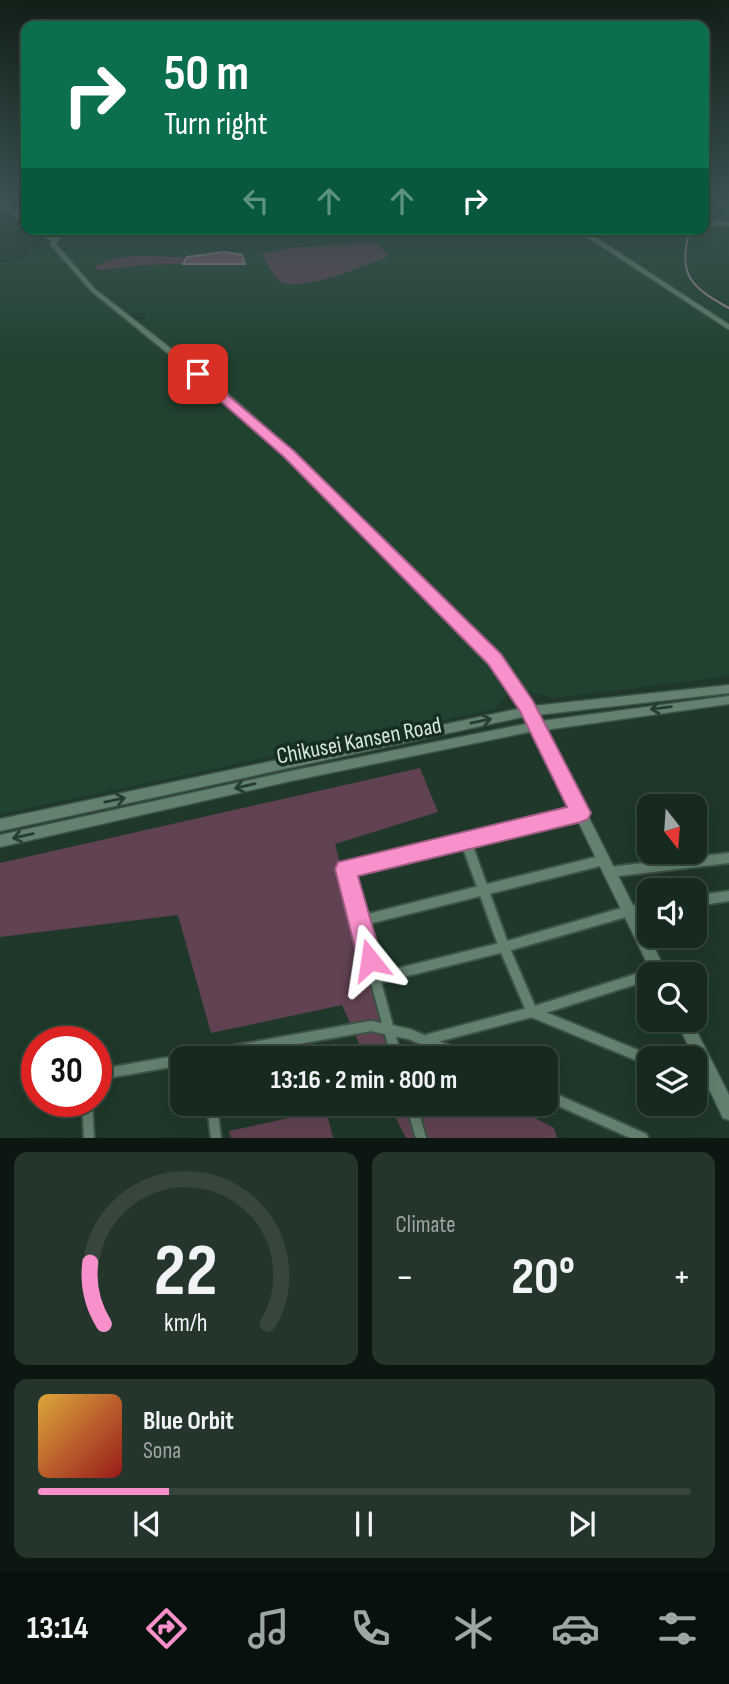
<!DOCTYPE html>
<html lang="en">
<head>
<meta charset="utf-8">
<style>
  body { margin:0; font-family:"Sofia Sans Condensed",sans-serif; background:#24362c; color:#f1f3f6; height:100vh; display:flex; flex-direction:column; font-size:26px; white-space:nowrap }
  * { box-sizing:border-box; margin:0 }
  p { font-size:23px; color:#9ea7a4 }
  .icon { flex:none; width:38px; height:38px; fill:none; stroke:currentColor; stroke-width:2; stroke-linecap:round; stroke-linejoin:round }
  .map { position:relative; height:1138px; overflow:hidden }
  .drawer { display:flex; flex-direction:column; gap:14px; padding:14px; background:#0d1711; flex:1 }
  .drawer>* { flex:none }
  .banner { position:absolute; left:21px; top:21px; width:688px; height:214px; border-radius:14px; box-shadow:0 7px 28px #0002,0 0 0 2px #36463d; background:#0b6e4f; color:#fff; overflow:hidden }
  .needle { width:46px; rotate:163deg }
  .tools { position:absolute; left:637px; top:794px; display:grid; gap:14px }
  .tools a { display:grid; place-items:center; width:70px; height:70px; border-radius:14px; background:#172a1f; box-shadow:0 7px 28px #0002,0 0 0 2px #36463d; font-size:35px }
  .speed { position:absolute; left:21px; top:1026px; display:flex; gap:14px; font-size:35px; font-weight:700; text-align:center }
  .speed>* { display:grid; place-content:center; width:91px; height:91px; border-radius:50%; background:#172a1f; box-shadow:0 7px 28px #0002,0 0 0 2px #36463d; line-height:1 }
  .speed .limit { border:10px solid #d22; background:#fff; color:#111 }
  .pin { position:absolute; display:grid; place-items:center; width:60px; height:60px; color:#fff; margin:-30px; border-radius:14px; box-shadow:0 4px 10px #0006 }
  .me { position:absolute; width:77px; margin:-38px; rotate:345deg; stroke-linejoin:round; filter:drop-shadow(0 0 5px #0008) }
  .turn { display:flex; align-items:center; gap:24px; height:147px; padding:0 28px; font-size:32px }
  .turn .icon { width:91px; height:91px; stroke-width:2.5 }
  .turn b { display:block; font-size:49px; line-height:60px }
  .lanes { display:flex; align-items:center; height:66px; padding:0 28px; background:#0003; justify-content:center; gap:35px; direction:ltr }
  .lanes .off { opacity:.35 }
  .big { font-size:52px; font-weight:700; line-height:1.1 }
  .drawer .card { flex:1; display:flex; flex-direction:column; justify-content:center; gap:10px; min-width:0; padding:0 24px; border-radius:14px; background:#24362c }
  .drawer .dial { align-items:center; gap:0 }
  .dial svg { height:182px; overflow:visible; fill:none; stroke:#36463d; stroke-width:7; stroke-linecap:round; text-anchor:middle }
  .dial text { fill:#f1f3f6; stroke:none }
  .song { display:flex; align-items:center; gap:21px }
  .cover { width:84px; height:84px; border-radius:10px; background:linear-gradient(135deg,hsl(40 70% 55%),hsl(0 70% 35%)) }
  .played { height:7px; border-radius:4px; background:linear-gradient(90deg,#f890cc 20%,#36463d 20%) }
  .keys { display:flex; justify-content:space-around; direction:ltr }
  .heat { display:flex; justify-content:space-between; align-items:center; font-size:38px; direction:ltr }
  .drawer .tiles { flex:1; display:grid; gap:14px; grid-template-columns:1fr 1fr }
  .card:last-child { grid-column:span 2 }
  .trip { position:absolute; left:170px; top:1046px; width:388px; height:70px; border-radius:14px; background:#172a1f; box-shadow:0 7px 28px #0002,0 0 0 2px #36463d; font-weight:700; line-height:70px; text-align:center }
  .tabs { display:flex; height:112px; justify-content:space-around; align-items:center; background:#09110c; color:#9ea7a4 }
  .tabs .icon { width:49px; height:49px }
  .tabs .active { color:#f890cc }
  .tabs b { font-size:32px; color:#f1f3f6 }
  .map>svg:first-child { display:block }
  .built { fill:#224230 }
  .green { fill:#614253 }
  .water { fill:#875872; stroke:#9f8392; stroke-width:2 }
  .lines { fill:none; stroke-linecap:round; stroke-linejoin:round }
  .stream { stroke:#9f8392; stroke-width:2 }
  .street-far1-casing { stroke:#3c5346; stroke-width:7 }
  .street-casing { stroke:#3c5346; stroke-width:14 }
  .secondary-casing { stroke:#3c5346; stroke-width:3 }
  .street-far1 { stroke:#64806e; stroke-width:4.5 }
  .street { stroke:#64806e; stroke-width:10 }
  .secondary { fill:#64806e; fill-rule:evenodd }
  .oneway { stroke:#253e2f }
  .route { fill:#f890cc; stroke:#a15e85; stroke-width:2 }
  .labels { text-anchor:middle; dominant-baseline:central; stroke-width:7; stroke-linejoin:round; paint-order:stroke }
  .near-street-label { font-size:23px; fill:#d7e6dc; stroke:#152e1f }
</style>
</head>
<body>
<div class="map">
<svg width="729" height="1138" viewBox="0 0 729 1138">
  <rect width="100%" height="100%" fill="#1f3829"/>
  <path class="built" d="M707,201h22v21l-25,-2v-11z
    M704,223l25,2v98l-145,-94h120z
    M71,229h505l153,100v347l-175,22 -26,-6 -58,-67 -186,-182 -37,-33 -109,-87 8,-5 -2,-5 -17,1 -34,-28 -37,-41 2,-7z
    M48,243l36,42 185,156 -1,7 9,1 99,99 -4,3 4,4 9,1 58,58 50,52 17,26 -15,17 -495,105v-551l16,-2z"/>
  <path class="green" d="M376,242l13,14c-19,8 -92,38 -109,25 -8,-6 -13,-19 -19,-27l29,-6z
    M143,256l44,1 -4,7 -41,1 -43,5 -5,-2c12,-10 33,-12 49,-12z
    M420,768l18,44 -103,32 49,194 39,21h-57l-24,-54 -131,28 -33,-118 -178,22v-74z
    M389,1104h120l45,24 3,10h-151z
    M326,1110l7,28h-102l-2,-7z"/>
  <path class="water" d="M224,252l18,3 3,9h-62l4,-7z"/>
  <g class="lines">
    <path class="stream" d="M690,229c-13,45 0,58 39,79"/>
    <g class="street-far1-casing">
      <path id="street-far1" d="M0,203l26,19
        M704,222l25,2
        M36,229l18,11
        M579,229l150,98"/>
    </g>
    <g class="street-casing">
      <path id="street" d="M465,839l39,108 28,65 117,48
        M610,872l119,-14
        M695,901l34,-5
        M360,921l244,-61
        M375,979l129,-32 125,-36 20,-3
        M429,1039l103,-27 117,-37
        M186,1059l185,-33 38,8 60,25
        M397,1059l-52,-190 236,-56
        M96,1075l86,-15
        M695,1079l19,8
        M546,1095l97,43
        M87,1101l2,37
        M212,1104l4,34
        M411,1104l10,34"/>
    </g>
    <g class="secondary-casing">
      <path id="secondary" d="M65,229h8l-13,8 -4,7 39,45 130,102 55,49 219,216 34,50 196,-21v8l-192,22 4,6 188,-25v8l-184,26 123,245h-15l-119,-244 -243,50 -291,66v-12l291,-64 239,-48 -3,-7 -527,115v-12l522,-111 -31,-46 -217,-218 -55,-49 -128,-104 -41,-47 6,-9z
        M676,1020h15l38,75v25l-6,-2z"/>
    </g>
    <use href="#street-far1" class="street-far1"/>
    <use href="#street" class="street"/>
    <use href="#secondary" class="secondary"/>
  </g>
  <defs><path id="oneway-shaft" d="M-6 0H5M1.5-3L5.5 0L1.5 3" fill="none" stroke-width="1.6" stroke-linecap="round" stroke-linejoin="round" transform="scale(1.75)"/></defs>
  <g class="oneway">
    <use href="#oneway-shaft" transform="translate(661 708) rotate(173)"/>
    <use href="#oneway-shaft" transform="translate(481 721) rotate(-12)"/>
    <use href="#oneway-shaft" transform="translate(245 786) rotate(167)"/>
    <use href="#oneway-shaft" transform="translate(115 800) rotate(-12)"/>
    <use href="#oneway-shaft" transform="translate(23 836) rotate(167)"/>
  </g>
  <linearGradient id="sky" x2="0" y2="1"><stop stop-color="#111f17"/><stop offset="0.56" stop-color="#3c5354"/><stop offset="1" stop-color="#3c5354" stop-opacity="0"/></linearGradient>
  <rect width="729" height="361" fill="url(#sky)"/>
  <path class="route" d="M198,370l96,81 207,203 32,47 58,112 -3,6 -7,3 -223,54 24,84 -4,8 -8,4 -8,-4 -4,-8 -23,-91 3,-7 229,-55 -47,-96 -32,-47 -204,-207 -91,-80v-6z"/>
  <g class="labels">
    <g class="near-street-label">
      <text transform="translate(359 741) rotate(-11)">Chikusei Kansen Road</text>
    </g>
  </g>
</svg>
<div class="tools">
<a><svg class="needle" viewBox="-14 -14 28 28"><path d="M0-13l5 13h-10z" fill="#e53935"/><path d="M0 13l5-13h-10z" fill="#9ea7a4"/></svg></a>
<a><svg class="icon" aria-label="sound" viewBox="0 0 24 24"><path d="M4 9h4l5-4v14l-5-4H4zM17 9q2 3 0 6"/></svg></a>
<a><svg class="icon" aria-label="search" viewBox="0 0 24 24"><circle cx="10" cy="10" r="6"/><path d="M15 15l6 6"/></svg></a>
<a><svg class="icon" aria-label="layers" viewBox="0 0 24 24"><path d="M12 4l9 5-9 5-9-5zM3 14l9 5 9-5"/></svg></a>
</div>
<div class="speed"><div class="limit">30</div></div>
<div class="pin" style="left:198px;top:374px;background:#d93025"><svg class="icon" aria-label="arrive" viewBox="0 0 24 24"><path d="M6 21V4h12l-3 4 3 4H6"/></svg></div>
<svg class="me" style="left:370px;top:960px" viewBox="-20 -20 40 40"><path d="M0-17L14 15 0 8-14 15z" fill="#f890cc" stroke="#fff" stroke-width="4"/></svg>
<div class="trip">13:16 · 2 min · 800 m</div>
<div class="banner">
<div class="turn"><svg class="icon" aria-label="right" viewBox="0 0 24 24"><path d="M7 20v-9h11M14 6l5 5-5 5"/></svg><div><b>50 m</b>Turn right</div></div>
<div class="lanes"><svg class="icon off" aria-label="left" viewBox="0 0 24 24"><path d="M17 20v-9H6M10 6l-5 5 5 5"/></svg><svg class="icon off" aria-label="ahead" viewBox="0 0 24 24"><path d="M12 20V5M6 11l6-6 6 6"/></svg><svg class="icon off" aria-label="ahead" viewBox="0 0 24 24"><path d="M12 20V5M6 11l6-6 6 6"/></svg><svg class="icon" aria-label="right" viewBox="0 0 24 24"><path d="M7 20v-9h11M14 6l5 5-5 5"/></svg></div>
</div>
</div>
<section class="drawer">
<div class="tiles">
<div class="card dial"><svg viewBox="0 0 100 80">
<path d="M14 69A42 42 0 1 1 86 69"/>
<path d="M14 69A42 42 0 0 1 8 42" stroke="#f890cc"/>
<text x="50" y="56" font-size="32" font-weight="700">22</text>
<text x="50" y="72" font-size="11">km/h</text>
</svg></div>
<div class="card"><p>Climate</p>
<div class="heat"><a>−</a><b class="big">20°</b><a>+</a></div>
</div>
<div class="card">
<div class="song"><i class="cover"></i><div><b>Blue Orbit</b><p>Sona</p></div></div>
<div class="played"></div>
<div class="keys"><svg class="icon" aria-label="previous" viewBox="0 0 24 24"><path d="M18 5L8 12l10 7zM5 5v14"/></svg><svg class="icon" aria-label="pause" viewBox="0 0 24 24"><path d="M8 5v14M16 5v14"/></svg><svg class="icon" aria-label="next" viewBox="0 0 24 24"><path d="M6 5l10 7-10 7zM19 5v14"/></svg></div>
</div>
</div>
</section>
<nav class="tabs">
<b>13:14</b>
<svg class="icon active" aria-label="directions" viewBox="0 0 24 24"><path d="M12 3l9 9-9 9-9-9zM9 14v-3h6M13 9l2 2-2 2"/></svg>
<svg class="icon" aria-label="music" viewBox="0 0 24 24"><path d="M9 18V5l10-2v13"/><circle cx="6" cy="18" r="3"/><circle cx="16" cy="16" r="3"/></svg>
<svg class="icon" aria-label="phone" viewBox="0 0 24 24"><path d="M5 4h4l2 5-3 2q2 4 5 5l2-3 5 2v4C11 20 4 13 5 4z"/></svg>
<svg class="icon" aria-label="climate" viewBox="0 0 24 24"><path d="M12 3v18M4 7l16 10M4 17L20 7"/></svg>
<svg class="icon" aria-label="car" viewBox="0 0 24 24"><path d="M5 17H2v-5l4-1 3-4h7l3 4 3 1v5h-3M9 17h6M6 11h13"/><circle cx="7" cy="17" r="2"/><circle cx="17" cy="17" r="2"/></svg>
<svg class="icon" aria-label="filters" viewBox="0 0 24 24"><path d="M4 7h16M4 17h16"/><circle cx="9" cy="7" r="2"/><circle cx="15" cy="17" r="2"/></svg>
</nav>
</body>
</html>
